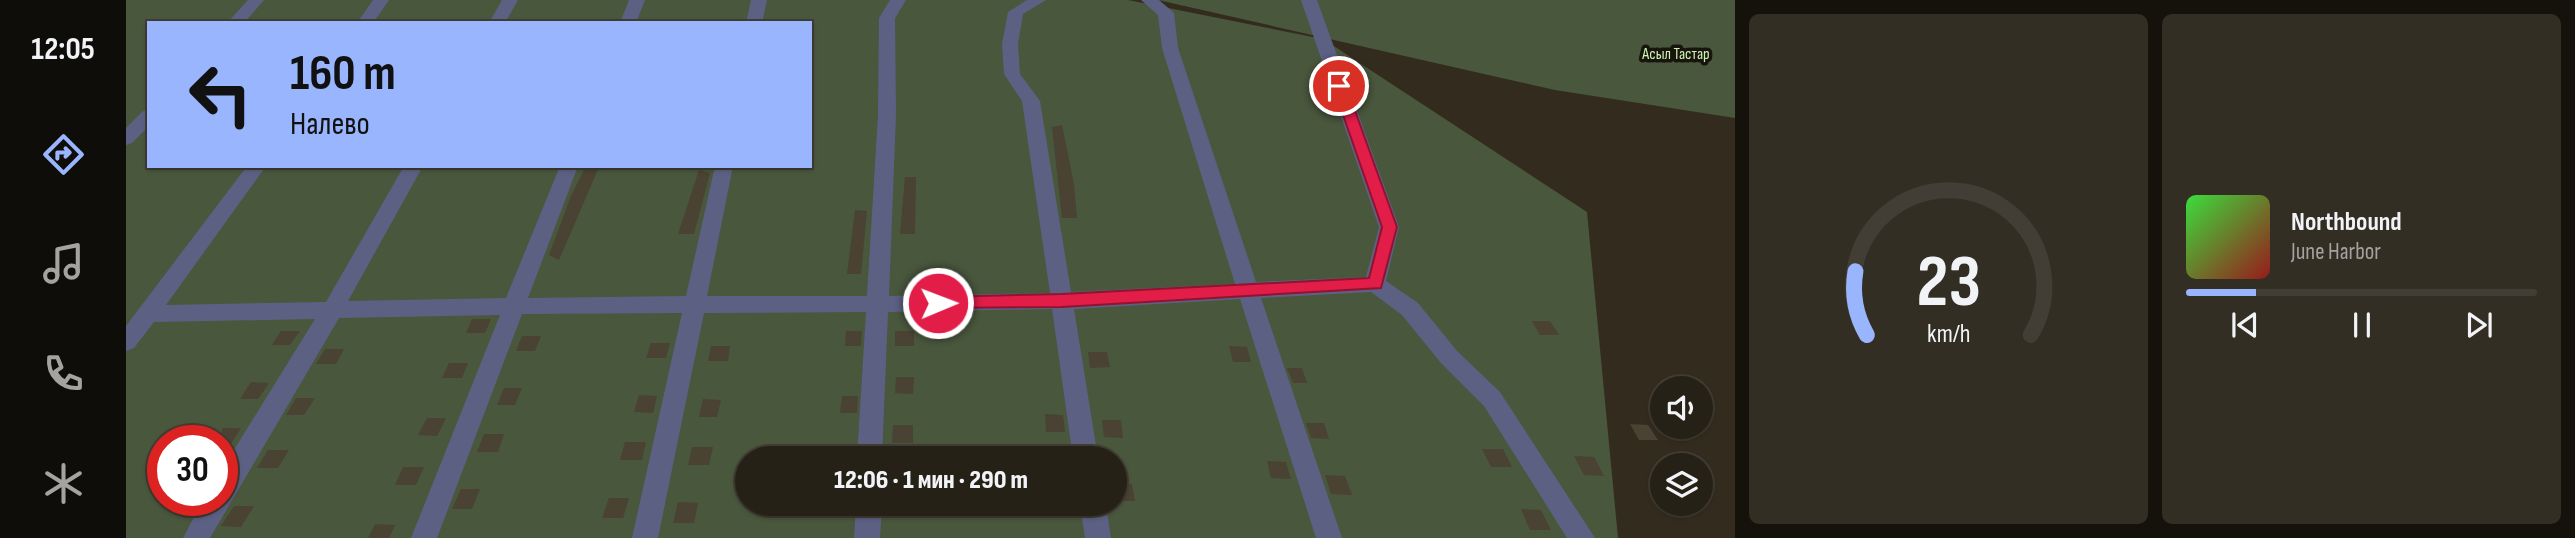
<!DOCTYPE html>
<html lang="ru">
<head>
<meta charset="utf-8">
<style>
  body { margin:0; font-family:"Sofia Sans Condensed",sans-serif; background:#322e23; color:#f1f3f6; height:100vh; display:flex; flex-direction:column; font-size:26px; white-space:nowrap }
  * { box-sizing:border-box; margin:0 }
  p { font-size:23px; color:#a4a3a1 }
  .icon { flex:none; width:38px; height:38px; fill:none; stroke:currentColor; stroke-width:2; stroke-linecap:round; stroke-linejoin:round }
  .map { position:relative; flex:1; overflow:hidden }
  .sheet { display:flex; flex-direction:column; gap:14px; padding:14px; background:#15120c; width:840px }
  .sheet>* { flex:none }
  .banner { position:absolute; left:21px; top:21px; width:665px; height:147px; border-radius:0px; box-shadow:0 2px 5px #0004,0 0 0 2px #423e35; background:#99b5fd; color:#111; overflow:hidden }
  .buttons { position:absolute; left:1524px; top:376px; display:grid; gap:14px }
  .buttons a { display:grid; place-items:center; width:63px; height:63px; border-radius:50%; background:#262116; box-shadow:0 2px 5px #0004,0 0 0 2px #423e35; font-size:35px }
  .speed { position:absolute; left:21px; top:425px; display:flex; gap:14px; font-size:35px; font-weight:700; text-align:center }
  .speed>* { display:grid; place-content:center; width:91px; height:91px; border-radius:50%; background:#262116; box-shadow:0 2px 5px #0004,0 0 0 2px #423e35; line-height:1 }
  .speed .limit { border:10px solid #d22; background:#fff; color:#111 }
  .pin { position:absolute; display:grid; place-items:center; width:60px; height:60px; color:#fff; margin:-30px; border:4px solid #fff; border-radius:50%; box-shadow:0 2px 7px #0007 }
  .me { position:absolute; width:77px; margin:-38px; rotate:89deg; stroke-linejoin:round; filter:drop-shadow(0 0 5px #0008) }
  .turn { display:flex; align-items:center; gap:24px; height:147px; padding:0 28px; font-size:32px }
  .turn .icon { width:91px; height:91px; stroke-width:2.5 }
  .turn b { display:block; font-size:49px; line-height:60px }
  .sheet .tile { flex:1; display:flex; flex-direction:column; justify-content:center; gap:10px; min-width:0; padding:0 24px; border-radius:10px; background:#322e23 }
  .sheet .dial { align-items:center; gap:0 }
  .dial svg { height:182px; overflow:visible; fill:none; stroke:#423e35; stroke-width:7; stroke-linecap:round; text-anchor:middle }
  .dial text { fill:#f1f3f6; stroke:none }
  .song { display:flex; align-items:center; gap:21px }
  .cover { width:84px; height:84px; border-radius:10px; background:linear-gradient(135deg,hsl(120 70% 55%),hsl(0 70% 35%)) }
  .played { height:7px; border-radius:4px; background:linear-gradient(90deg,#99b5fd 20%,#423e35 20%) }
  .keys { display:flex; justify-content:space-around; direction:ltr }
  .sheet .tiles { flex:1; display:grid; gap:14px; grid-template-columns:repeat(2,1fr) }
  .trip { position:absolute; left:609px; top:446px; width:392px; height:70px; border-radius:35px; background:#262116; box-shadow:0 2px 5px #0004,0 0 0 2px #423e35; font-weight:800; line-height:70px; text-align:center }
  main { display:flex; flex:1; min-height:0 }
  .tabs { display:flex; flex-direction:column; width:126px; justify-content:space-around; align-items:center; background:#0f0d09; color:#a4a3a1 }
  .tabs .icon { width:49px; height:49px }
  .tabs .current { color:#99b5fd }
  .tabs b { font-size:32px; color:#f1f3f6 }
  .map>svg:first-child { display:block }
  .green { fill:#49573d; fill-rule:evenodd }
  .building { fill:#4a4233 }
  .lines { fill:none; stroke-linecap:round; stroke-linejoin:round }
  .minor { fill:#5c6184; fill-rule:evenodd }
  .route { fill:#e11d48; stroke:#92132f; stroke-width:2 }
  .labels { text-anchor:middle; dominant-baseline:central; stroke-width:7; stroke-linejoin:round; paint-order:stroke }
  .far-park-label { font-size:16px; fill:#cef2b0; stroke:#18150e }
</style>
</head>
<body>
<main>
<nav class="tabs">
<b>12:05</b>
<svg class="icon current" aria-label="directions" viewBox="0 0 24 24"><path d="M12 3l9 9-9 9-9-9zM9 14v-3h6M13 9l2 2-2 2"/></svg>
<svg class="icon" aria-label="music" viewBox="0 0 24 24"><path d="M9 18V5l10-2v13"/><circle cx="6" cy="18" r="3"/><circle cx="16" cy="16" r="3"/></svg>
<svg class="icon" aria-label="phone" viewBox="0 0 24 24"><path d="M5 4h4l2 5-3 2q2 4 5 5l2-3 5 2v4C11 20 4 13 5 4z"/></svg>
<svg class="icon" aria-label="climate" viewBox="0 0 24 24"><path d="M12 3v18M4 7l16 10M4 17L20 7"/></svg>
</nav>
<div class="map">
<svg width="1609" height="538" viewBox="0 0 1609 538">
  <rect width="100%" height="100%" fill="#332c1e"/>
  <path class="green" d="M0,0h1002l195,39 264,173 31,326h-1492zM23,23h661v143h-661zM37,441h59v59h-59zM621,458h368v46h-368z
    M1032,0h577v118l-180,-28z"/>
  <path class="building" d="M936,125l12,59 3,34h-15l-10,-91z
    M460,166l13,1 -40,93 -10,-5 22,-59z
    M573,170l11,3 -16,61h-16z
    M779,177h11l-1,57h-15z
    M729,210l12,1 -6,63h-14z
    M346,319h19l-6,14h-19z
    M1406,321h18l9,14h-19z
    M155,331h19l-10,14h-18z
    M720,331h16l-1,15h-16z
    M769,331h19v15h-19z
    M396,336h19l-6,15h-19z
    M525,343h19l-4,15h-20z
    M585,346h19l-2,15h-20z
    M1103,346l18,1 4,15h-18z
    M199,349h19l-8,15h-20z
    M962,352h19l3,15 -20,1z
    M323,363h19l-6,15h-20z
    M1161,368h15l5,15h-14z
    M770,377h18l-1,17 -18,-1z
    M125,382l18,1 -11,16h-18z
    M378,388h18l-7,17h-18z
    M513,395l18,1 -4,17 -19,-1z
    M716,396h16l-1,17h-17z
    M170,398h19l-11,17h-18z
    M577,399l18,1 -4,17h-18z
    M919,414l18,1 2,17h-19z
    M301,418h19l-9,18 -19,-1z
    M976,420h19l2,18 -19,-1z
    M1180,423h18l5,16 -18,-1z
    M1504,424l18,1 10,15h-19z
    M767,425h20v18h-21z
    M96,428h19l-19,30z
    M358,434h20l-6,18h-21z
    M499,442h21l-4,18h-22z
    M566,447h21l-4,18h-21z
    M1356,449h21l9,18h-21z
    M142,450h21l-11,18h-21z
    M1448,456l20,1 10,19 -20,-1z
    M1141,461l19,1 5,17 -20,-1z
    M277,467h21l-8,18h-21z
    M1199,475l20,1 7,19 -21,-1z
    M989,484h17l3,17h-20z
    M335,489h19l-8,20h-20z
    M483,498h20l-6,20h-21z
    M552,502l20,1 -4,20h-21z
    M108,506h20l-13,21 -20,-1z
    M1395,509l20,1 10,20h-21z
    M249,524l20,1 -6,13h-21z"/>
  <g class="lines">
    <path class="minor" d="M122,0h16l-20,23h-17z
      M247,0h16l-16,23h-16z
      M376,0h16l-13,23h-16z
      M503,0h16l-9,23h-16z
      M625,0h16l-5,23h-16z
      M764,0h16l-11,18 1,97 -7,181 161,-3 -28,-192 -18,-27 -2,-30 6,-32 19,-12h19l-23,14 -5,30 2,30 20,27 31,191 164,-8 -73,-236 -4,-33 -17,-15h18l15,13 4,35 78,234 110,-5 13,-50 -78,-227h16l82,227 -13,54 32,22 39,48 43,41 95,146h-28l-83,-132 -43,-43 -39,-48 -31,-23 -110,6 81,240h-26l-76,-239 -166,10 24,149h-25l-21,-149 -164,3 -6,146h-25l9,-146 -162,1 -46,225h-26l50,-225 -160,1 -85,224h-26l89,-223 -161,3 -129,220h-27l20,-38h19v-31l93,-150 -161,3 -20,26 -8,3v-25l121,-160h19l-100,139 160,-3 78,-136h19l-75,135 158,-3 54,-132h18l-50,132 158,-2 29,-130h18l-26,130h160l11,-181 1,-97z
      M23,110v16l-17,17 -6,2v-17l17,-17z
      M730,504h26l-2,34h-26z
      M954,504h26l5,34h-26z"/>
  </g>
  <path class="route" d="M1213,82l7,4 51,141 -16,61 -319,19 -129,1 -3,-5 3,-4 5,-2 124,-3 307,-16 13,-51 -49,-141z"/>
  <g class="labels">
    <g class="far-park-label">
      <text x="1550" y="54">Асыл Тастар</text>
    </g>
  </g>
</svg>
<div class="buttons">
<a><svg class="icon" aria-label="sound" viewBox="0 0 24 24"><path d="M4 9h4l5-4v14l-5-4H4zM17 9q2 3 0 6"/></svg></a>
<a><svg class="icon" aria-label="layers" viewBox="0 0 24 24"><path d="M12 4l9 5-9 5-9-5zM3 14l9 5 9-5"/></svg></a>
</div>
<div class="speed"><div class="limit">30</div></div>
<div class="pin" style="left:1213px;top:86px;background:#d93025"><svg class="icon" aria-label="arrive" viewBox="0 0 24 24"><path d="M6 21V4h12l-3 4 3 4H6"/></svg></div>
<svg class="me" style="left:812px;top:303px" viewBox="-20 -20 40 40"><circle r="17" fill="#e11d48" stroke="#fff" stroke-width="3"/><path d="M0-11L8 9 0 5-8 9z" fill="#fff"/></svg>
<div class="trip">12:06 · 1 мин · 290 m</div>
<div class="banner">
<div class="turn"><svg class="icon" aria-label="left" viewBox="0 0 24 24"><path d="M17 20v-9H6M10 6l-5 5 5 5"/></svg><div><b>160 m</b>Налево</div></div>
</div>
</div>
<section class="sheet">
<div class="tiles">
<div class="tile dial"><svg viewBox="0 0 100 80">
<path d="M14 69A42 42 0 1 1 86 69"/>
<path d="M14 69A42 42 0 0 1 9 41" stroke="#99b5fd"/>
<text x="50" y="56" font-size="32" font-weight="700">23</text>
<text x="50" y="72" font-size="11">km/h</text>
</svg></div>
<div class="tile">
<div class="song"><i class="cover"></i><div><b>Northbound</b><p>June Harbor</p></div></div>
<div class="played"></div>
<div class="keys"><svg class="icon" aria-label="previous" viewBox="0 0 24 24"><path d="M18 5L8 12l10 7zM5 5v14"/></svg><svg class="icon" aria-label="pause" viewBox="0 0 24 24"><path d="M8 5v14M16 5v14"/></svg><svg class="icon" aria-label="next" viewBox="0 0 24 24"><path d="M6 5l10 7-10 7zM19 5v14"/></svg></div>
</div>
</div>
</section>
</main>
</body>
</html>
